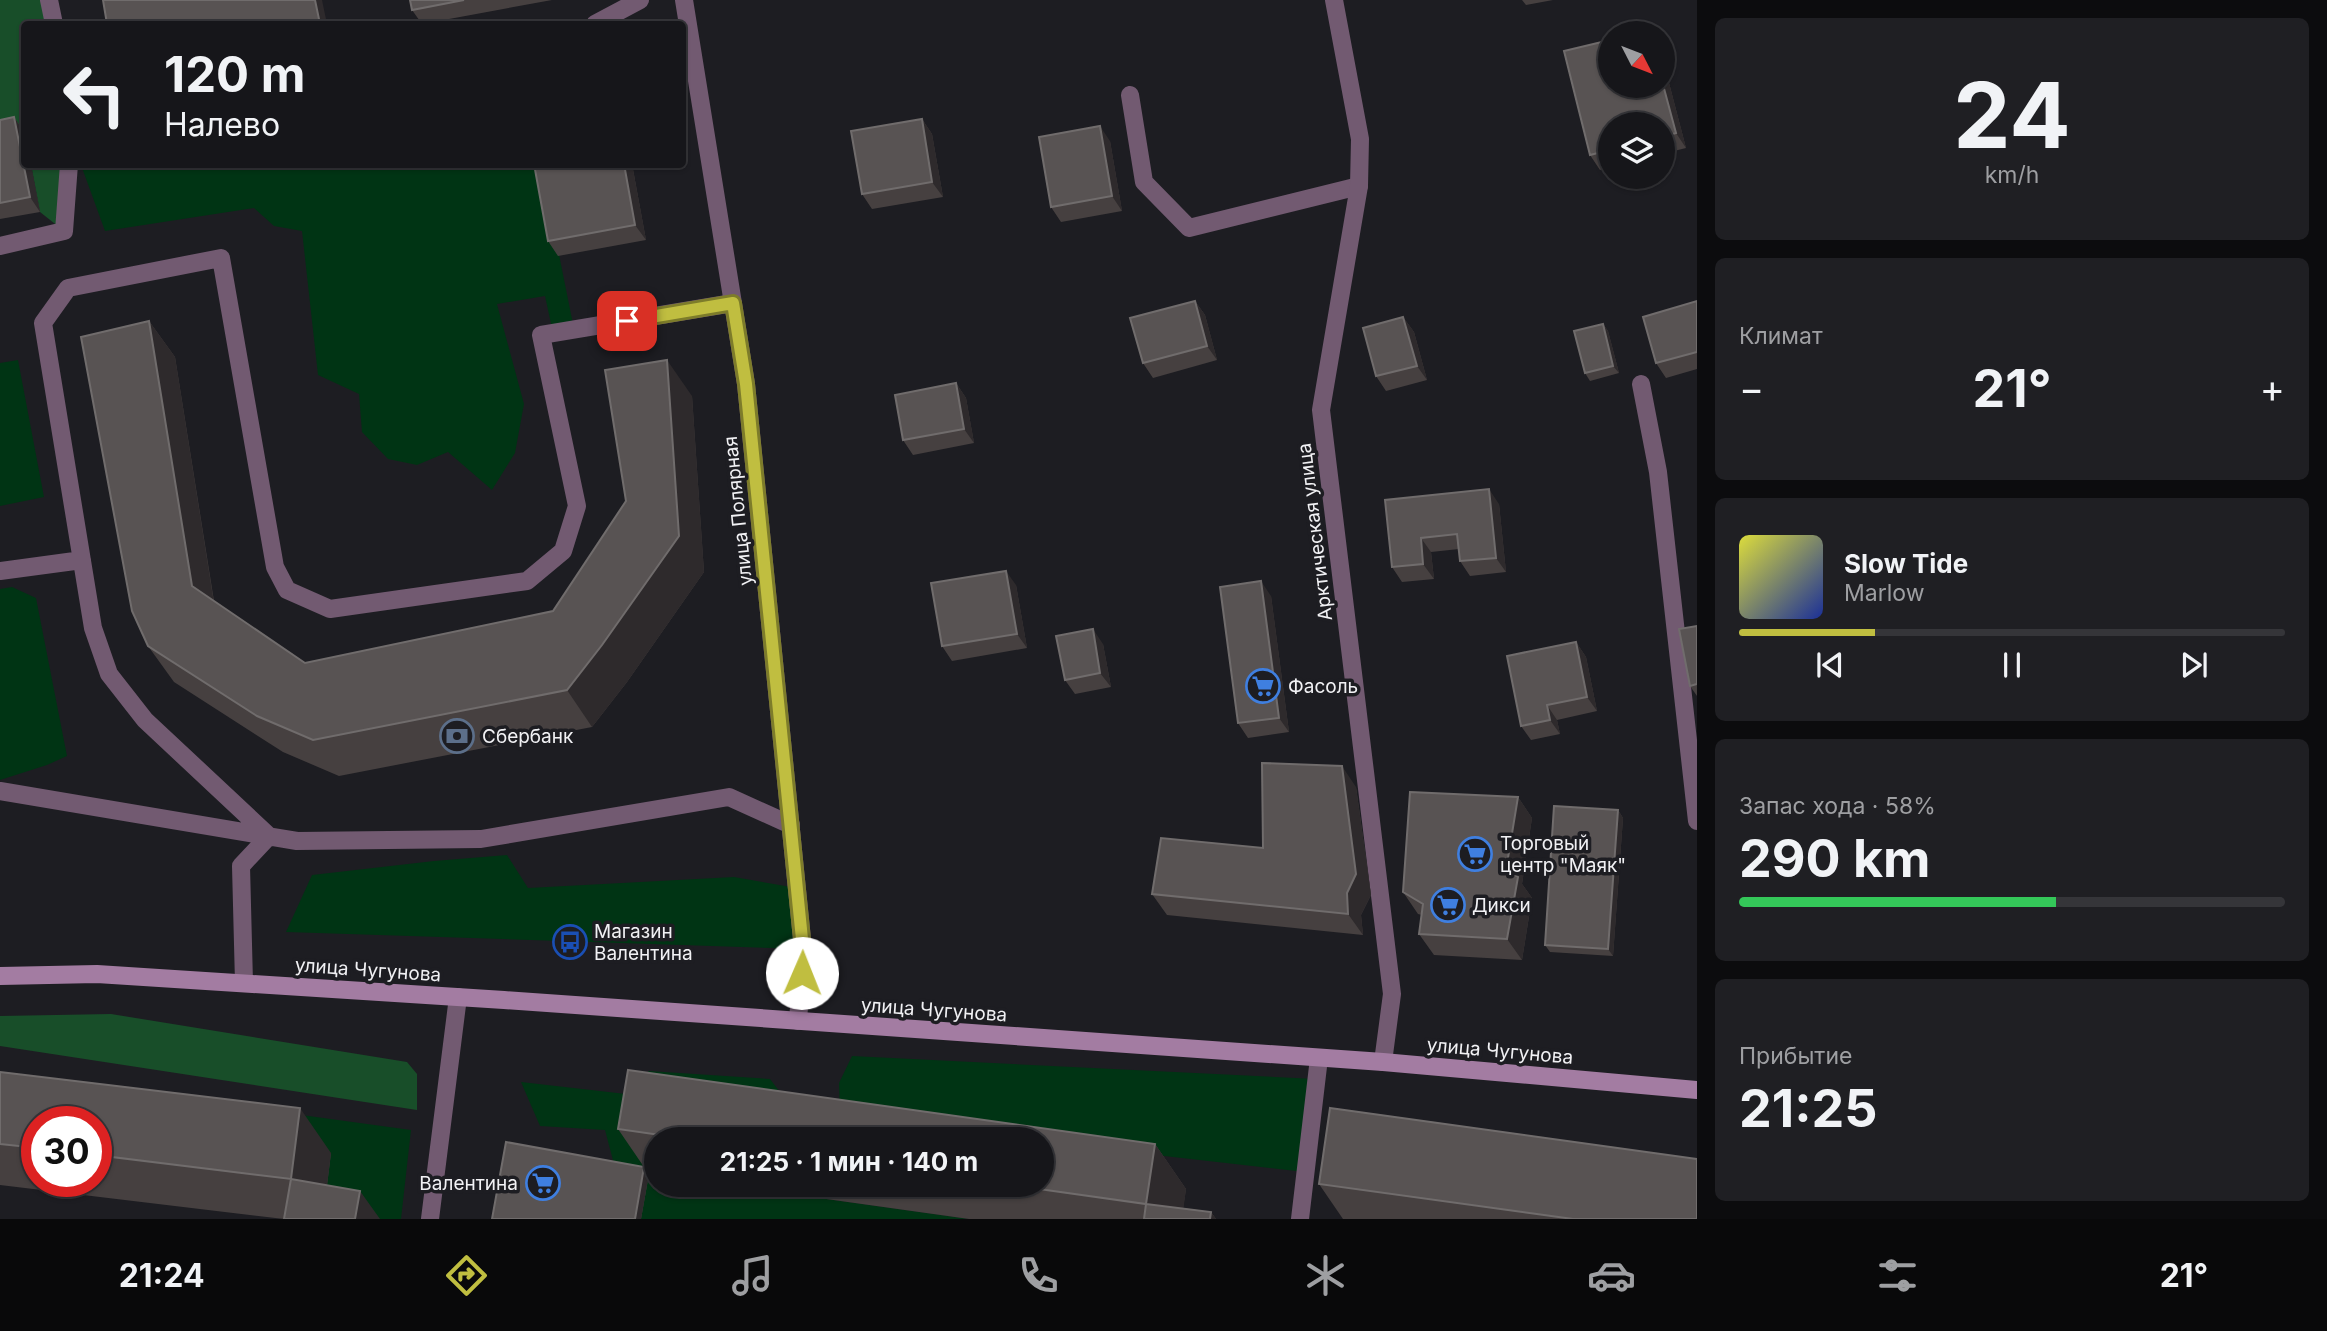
<!DOCTYPE html>
<html lang="ru">
<head>
<meta charset="utf-8">
<style>
  body { margin:0; font-family:Inter,sans-serif; background:#1f1f23; color:#f1f3f6; height:100vh; display:flex; flex-direction:column; font-size:26px; white-space:nowrap }
  * { box-sizing:border-box; margin:0 }
  p { font-size:23px; color:#9e9fa2 }
  .icon { flex:none; width:38px; height:38px; fill:none; stroke:currentColor; stroke-width:2; stroke-linecap:round; stroke-linejoin:round }
  .map { position:relative; flex:1; overflow:hidden }
  .sheet { display:flex; flex-direction:column; gap:18px; padding:18px; background:#0c0c0e; width:630px }
  .sheet>* { flex:none }
  .hud { position:absolute; left:21px; top:21px; width:665px; height:147px; border-radius:7px; box-shadow:0 2px 5px #0004,0 0 0 2px #353539; background:#16161a; color:#f1f3f6; overflow:hidden }
  .needle { width:46px; rotate:132deg }
  .buttons { position:absolute; left:1598px; top:21px; display:grid; gap:14px }
  .buttons a { display:grid; place-items:center; width:77px; height:77px; border-radius:50%; background:#16161a; box-shadow:0 2px 5px #0004,0 0 0 2px #353539; font-size:35px }
  .speed { position:absolute; left:21px; top:1106px; display:flex; gap:14px; font-size:35px; font-weight:700; text-align:center }
  .speed>* { display:grid; place-content:center; width:91px; height:91px; border-radius:50%; background:#16161a; box-shadow:0 2px 5px #0004,0 0 0 2px #353539; line-height:1 }
  .speed .limit { border:10px solid #d22; background:#fff; color:#111 }
  .pin { position:absolute; display:grid; place-items:center; width:60px; height:60px; color:#fff; margin:-30px; border-radius:14px; box-shadow:0 4px 10px #0006 }
  .me { position:absolute; width:77px; margin:-38px; rotate:1deg; stroke-linejoin:round; filter:drop-shadow(0 0 5px #0008) }
  .turn { display:flex; align-items:center; gap:24px; height:147px; padding:0 28px; font-size:32px }
  .turn .icon { width:91px; height:91px; stroke-width:2.5 }
  .turn b { display:block; font-size:49px; line-height:60px }
  .big { font-size:52px; font-weight:700; line-height:1.1 }
  .sheet .card { flex:1; display:flex; flex-direction:column; justify-content:center; gap:10px; min-width:0; padding:0 24px; border-radius:10px; background:#1f1f23 }
  .sheet .dial { align-items:center; gap:0 }
  .dial b { font-size:91px; line-height:1 }
  .song { display:flex; align-items:center; gap:21px }
  .cover { width:84px; height:84px; border-radius:10px; background:linear-gradient(135deg,hsl(60 70% 55%),hsl(230 70% 35%)) }
  .played { height:7px; border-radius:4px; background:linear-gradient(90deg,#c0be40 25%,#353539 25%) }
  .keys { display:flex; justify-content:space-around; direction:ltr }
  .heat { display:flex; justify-content:space-between; align-items:center; font-size:38px; direction:ltr }
  .charge { height:10px; border-radius:5px; background:linear-gradient(90deg,#34c759 58%,#353539 0) }
  .trip { position:absolute; left:644px; top:1127px; width:410px; height:70px; border-radius:35px; background:#16161a; box-shadow:0 2px 5px #0004,0 0 0 2px #353539; font-weight:700; line-height:70px; text-align:center }
  .tab-bar { display:flex; height:112px; justify-content:space-around; align-items:center; background:#09090a; color:#9e9fa2 }
  .tab-bar .icon { width:49px; height:49px }
  .tab-bar .on { color:#c0be40 }
  .tab-bar b { font-size:32px; color:#f1f3f6 }
  main { display:flex; flex:1; min-height:0 }
  .map>svg:first-child { display:block }
  .green { fill:#003414 }
  .forest { fill:#184e29 }
  .lines { fill:none; stroke-linecap:round; stroke-linejoin:round }
  .service { stroke:#725a71; stroke-width:18 }
  .minor { stroke:#725a71; stroke-width:18 }
  .secondary { stroke:#a37ca2; stroke-width:18 }
  .wall { fill:#464040; fill-rule:evenodd }
  .shaded-wall { fill:#2e2a2c }
  .building { fill:#585353; stroke:#706c6c; stroke-width:2 }
  .route-casing { stroke:#7d7c2a; stroke-width:18 }
  .route { stroke:#c0be40; stroke-width:12 }
  .labels { text-anchor:middle; dominant-baseline:central; stroke-width:7; stroke-linejoin:round; paint-order:stroke }
  .street-label { font-size:19px; fill:#f1f1f4; stroke:#1d1d22 }
  .poi-label { font-size:19px; fill:#f1f1f4; stroke:#1d1d22; text-anchor:start }
</style>
</head>
<body>
<main>
<div class="map">
<svg width="1697" height="1219" viewBox="0 0 1697 1219">
  <rect width="100%" height="100%" fill="#1d1d22"/>
  <path class="green" d="M81,165h460l33,164 -21,4 -8,-37 -48,8 27,100 -9,49 -23,37 -44,-38 -31,13 -29,-6 -26,-27 -3,-38 -41,-19 -16,-144 -28,-5 -20,-18 -149,23z
    M18,360l26,137 -44,9v-143z
    M12,587l24,11 31,158 -20,9 -47,15v-191z
    M507,855l21,33 206,-11 63,11 6,61 -517,-17 26,-57 122,-14z
    M852,1056l464,23 -11,93 -264,-30v-3l-201,-20 -1,-36z
    M649,1071l121,8 27,35h-137l-11,60 7,1v10h70l243,34h-328l-26,-51 -10,-38 -65,-4 -19,-44 105,12z
    M0,1089l229,16 182,25 -10,89h-78l-227,-97z"/>
  <path class="forest" d="M0,0h49l5,24h-30v110l-24,3z
    M31,165h38l-5,66 -24,-19z
    M111,1014l296,48 10,12v36l-417,-64v-30z"/>
  <g class="lines">
    <path class="service" d="M49,0l5,24
      M595,24l45,-24
      M1130,95l14,87 45,46 170,-42
      M0,246l64,-15 5,-67
      M1641,384l17,88 39,349
      M0,571l82,-11
      M0,791l297,50 184,-2 248,-42 62,28
      M269,836l-124,-116 -36,-46 -16,-46 -50,-305 25,-35 153,-30 54,309 12,23 43,19 197,-28 36,-30 14,-45 -36,-171 192,-32
      M244,983l-3,-117 28,-30
      M430,1219l28,-222
      M1300,1219l19,-161"/>
    <path class="minor" d="M684,0l62,384 57,565 -5,72
      M1334,0l26,139 -1,47 -38,224 71,584 -9,68"/>
    <path class="secondary" d="M0,976l97,-2 407,26 879,62 314,28"/>
  </g>
  <path class="wall" d="M410,0h142l-130,24 -10,-14z
    M1522,0h31l-27,5z
    M1610,40v46h52v-30l24,92 -24,6v-30h-52v43l-10,3 -10,-15 -26,-104z
    M14,117l10,15 16,80 -40,7v-99z
    M922,119l10,15 11,63 -71,12 -10,-15z
    M1110,141l12,70 -61,11 -10,-15z
    M632,164l14,76 -88,16 -10,-15z
    M1195,301l10,14 12,45 -64,18 -10,-15z
    M1697,301v68l-31,9 -10,-15z
    M1403,317l11,15 13,48 -41,11 -10,-15z
    M149,321l26,36 39,244 91,62 248,-52 73,-110 66,-105 12,176 -77,110 -35,45 -253,49 -56,-24 -109,-70 -26,-36z
    M1603,324l5,7 11,42 -29,8 -5,-8z
    M956,383l10,15 8,45 -61,12 -10,-15z
    M1385,500l114,4 7,68 -36,4 -10,-15 -1,-12 -28,3 3,27 -32,3 -10,-15z
    M1016,585l11,63 -75,13 -10,-15z
    M1271,596l18,136 -41,6 -10,-15z
    M1697,626v70l-7,-10z
    M1576,642l10,15 11,54 -40,9 3,14 -29,6 -10,-14z
    M1103,644l8,43 -36,7 -10,-14z
    M1356,787l15,108 -10,20 2,20 -196,-20 -15,-21 111,-46z
    M1518,797l14,21 -10,66 10,14 -10,62 -88,-5 -15,-21 3,-19 -4,-1 -15,-22z
    M1618,810l5,8 -10,138 -63,-4 -5,-7z
    M628,1070l527,74 31,45 -3,19 28,4 5,7h-247l-243,-34h315v-46h-385v36l-7,-1 -8,45h-149l14,-77 138,25 -26,-38z
    M0,1072l331,81 -4,32 -43,34 -284,-34zM37,1122h59v59h-59z
    M1319,1184l378,35h-354z"/>
  <path class="shaded-wall" d="M315,0h7l5,24h-7z
    M1662,56l24,92 -10,-15 -14,-52z
    M14,117l10,15v32h7l9,48 -10,-15z
    M922,119l10,15 11,63 -11,-15z
    M1100,126l10,15 12,70 -10,-15z
    M624,164h8l14,76 -11,-15z
    M1195,301l10,14 12,45 -10,-14z
    M1403,317l11,15 13,48 -10,-14z
    M149,321l26,36 42,265 -25,-36z
    M1603,324l5,7 11,42 -6,-7z
    M667,360l25,36 12,176 -77,110 -35,45 -25,-37 35,-45z
    M956,383l10,15 8,45 -10,-14z
    M1489,489l10,15 7,68 -10,-14z
    M1421,538l10,14 3,27 -11,-15z
    M1006,571l10,14 11,63 -10,-14z
    M1261,581l10,15 18,136 -10,-14z
    M1093,629l10,15 8,43 -11,-14z
    M1576,642l10,15 11,54 -10,-14z
    M1547,705l10,15 3,14 -10,-14z
    M1342,766l14,21 15,108 -10,20 2,20 -15,-21z
    M1518,797l14,21 -10,66 10,14 -10,62 -15,-21 -1,-69z
    M1618,810l5,8 -10,138 -5,-7z
    M300,1108l31,45 -8,66 -32,-40z
    M1155,1144l31,45 -4,30 -36,-15z
    M644,1167l5,7 -8,45h-6z
    M360,1191l20,28h-25z
    M1211,1212l5,7h-6z"/>
  <path class="building" d="M103,0h212l5,24h-213z
    M410,0h54l-52,10z
    M1649,29l1,4h-15z
    M1610,40v46h52v-5l14,52 -14,4v-13h-52v26l-20,5 -26,-104z
    M14,117l16,80 -30,6v-83z
    M922,119l10,63 -70,12 -11,-63z
    M1100,126l12,70 -61,11 -12,-70z
    M534,164h90l11,61 -87,16z
    M1195,301l12,45 -64,17 -13,-45z
    M1697,301v51l-41,11 -13,-46z
    M1403,317l14,49 -41,10 -13,-48z
    M149,321l43,265 113,77 248,-52 73,-110 -21,-131 62,-10 12,176 -77,109 -35,45 -254,50 -56,-24 -109,-70 -16,-35 -51,-274z
    M1603,324l10,42 -28,7 -11,-42z
    M956,383l8,46 -61,11 -8,-45z
    M1489,489l7,69 -36,3 -3,-27 -36,4 2,26 -31,3 -7,-67z
    M1006,571l11,63 -75,12 -11,-63z
    M1261,581l18,137 -41,5 -18,-136z
    M1697,626v58l-7,2 -11,-57z
    M1093,629l7,44 -35,7 -9,-44z
    M1576,642l11,55 -40,8 3,15 -29,6 -14,-70z
    M1262,763l80,3 14,108 -9,19 1,21 -196,-20 9,-56 102,10z
    M1410,792l108,5 -12,73 12,7 -11,62 -88,-5 4,-30 -20,-12z
    M1554,806l64,4 -10,139 -63,-4z
    M628,1070l527,74 -9,60 -135,-19h30v-46h-353l-70,-10z
    M0,1072l300,36 -9,71 -195,-24v-33h-59v26l-37,-4z
    M1330,1108l367,51v60h-124l-254,-35z
    M506,1142l138,25 -9,52h-143z
    M291,1179l69,12 -5,28h-71z
    M1146,1204l65,8 -1,7h-66z"/>
  <g class="lines">
    <g class="route-casing">
      <path id="route" d="M627,321l106,-18 13,81 57,565 -1,24"/>
    </g>
    <use href="#route" class="route"/>
  </g>
  <defs>
    <g id="supermarket-ring" transform="scale(1.75)"><circle r="9.5" fill="#1d1d22" stroke="#3f7fe0" stroke-width="1.5"/><path d="M-6-5.5h2.5l.6 2H6L4.5 2H-2.5L-4.4-4H-6ZM-1.5 3.2a1.3 1.3 0 1 0 .1 0ZM3 3.2a1.3 1.3 0 1 0 .1 0Z" fill="#3f7fe0"/></g>
    <g id="bank-ring" transform="scale(1.75)"><circle r="9.5" fill="#1d1d22" stroke="#5c6f8a" stroke-width="1.5"/><path d="M-6-4H6V4H-6ZM0-2.3a2.3 2.3 0 1 0 0 4.6a2.3 2.3 0 1 0 0-4.6Z" fill="#5c6f8a"/></g>
    <g id="bus-ring" transform="scale(1.75)"><circle r="9.5" fill="#1d1d22" stroke="#1a4fb4" stroke-width="1.5"/><path d="M-5-6H5V4H4V6H2V4H-2V6H-4V4H-5ZM-3.5-4V0h7V-4ZM-3.5 1.2v1.5H-2V1.2ZM2 1.2v1.5H3.5V1.2Z" fill="#1a4fb4"/></g>
  </defs>
  <g fill-rule="evenodd">
    <use href="#supermarket-ring" x="1263" y="686"/>
    <use href="#bank-ring" x="457" y="736"/>
    <use href="#supermarket-ring" x="1475" y="854"/>
    <use href="#supermarket-ring" x="1448" y="905"/>
    <use href="#bus-ring" x="570" y="942"/>
    <use href="#supermarket-ring" x="543" y="1183"/>
  </g>
  <g class="labels">
    <g class="street-label">
      <text transform="translate(738 511) rotate(-96)">улица Полярная</text>
      <text transform="translate(1315 532) rotate(-97)">Арктическая улица</text>
      <text transform="translate(368 970) rotate(4)">улица Чугунова</text>
      <text transform="translate(934 1010) rotate(4)">улица Чугунова</text>
      <text transform="translate(1500 1051) rotate(5)">улица Чугунова</text>
    </g>
    <g class="poi-label">
      <text x="1288" y="686">Фасоль</text>
      <text x="482" y="736">Сбербанк</text>
      <text x="1500" y="843">Торговый<tspan x="1500" dy="22">центр "Маяк"</tspan></text>
      <text x="1472" y="905">Дикси</text>
      <text x="594" y="931">Магазин<tspan x="594" dy="22">Валентина</tspan></text>
      <text x="518" y="1183" text-anchor="end">Валентина</text>
    </g>
  </g>
</svg>
<div class="buttons">
<a><svg class="needle" viewBox="-14 -14 28 28"><path d="M0-13l5 13h-10z" fill="#e53935"/><path d="M0 13l5-13h-10z" fill="#9e9fa2"/></svg></a>
<a><svg class="icon" aria-label="layers" viewBox="0 0 24 24"><path d="M12 4l9 5-9 5-9-5zM3 14l9 5 9-5"/></svg></a>
</div>
<div class="speed"><div class="limit">30</div></div>
<div class="pin" style="left:627px;top:321px;background:#d93025"><svg class="icon" aria-label="arrive" viewBox="0 0 24 24"><path d="M6 21V4h12l-3 4 3 4H6"/></svg></div>
<svg class="me" style="left:802px;top:973px" viewBox="-20 -20 40 40"><circle r="19" fill="#fff"/><path d="M0-13L10 11 0 6-10 11z" fill="#c0be40"/></svg>
<div class="trip">21:25 · 1 мин · 140 m</div>
<div class="hud">
<div class="turn"><svg class="icon" aria-label="left" viewBox="0 0 24 24"><path d="M17 20v-9H6M10 6l-5 5 5 5"/></svg><div><b>120 m</b>Налево</div></div>
</div>
</div>
<section class="sheet">
<div class="card dial"><b>24</b><p>km/h</p></div>
<div class="card"><p>Климат</p>
<div class="heat"><a>−</a><b class="big">21°</b><a>+</a></div>
</div>
<div class="card">
<div class="song"><i class="cover"></i><div><b>Slow Tide</b><p>Marlow</p></div></div>
<div class="played"></div>
<div class="keys"><svg class="icon" aria-label="previous" viewBox="0 0 24 24"><path d="M18 5L8 12l10 7zM5 5v14"/></svg><svg class="icon" aria-label="pause" viewBox="0 0 24 24"><path d="M8 5v14M16 5v14"/></svg><svg class="icon" aria-label="next" viewBox="0 0 24 24"><path d="M6 5l10 7-10 7zM19 5v14"/></svg></div>
</div>
<div class="card"><p>Запас хода · 58%</p><b class="big">290 km</b><div class="charge"></div></div>
<div class="card"><p>Прибытие</p><b class="big">21:25</b></div>
</section>
</main>
<nav class="tab-bar">
<b>21:24</b>
<svg class="icon on" aria-label="directions" viewBox="0 0 24 24"><path d="M12 3l9 9-9 9-9-9zM9 14v-3h6M13 9l2 2-2 2"/></svg>
<svg class="icon" aria-label="music" viewBox="0 0 24 24"><path d="M9 18V5l10-2v13"/><circle cx="6" cy="18" r="3"/><circle cx="16" cy="16" r="3"/></svg>
<svg class="icon" aria-label="phone" viewBox="0 0 24 24"><path d="M5 4h4l2 5-3 2q2 4 5 5l2-3 5 2v4C11 20 4 13 5 4z"/></svg>
<svg class="icon" aria-label="climate" viewBox="0 0 24 24"><path d="M12 3v18M4 7l16 10M4 17L20 7"/></svg>
<svg class="icon" aria-label="car" viewBox="0 0 24 24"><path d="M5 17H2v-5l4-1 3-4h7l3 4 3 1v5h-3M9 17h6M6 11h13"/><circle cx="7" cy="17" r="2"/><circle cx="17" cy="17" r="2"/></svg>
<svg class="icon" aria-label="filters" viewBox="0 0 24 24"><path d="M4 7h16M4 17h16"/><circle cx="9" cy="7" r="2"/><circle cx="15" cy="17" r="2"/></svg>
<b>21°</b>
</nav>
</body>
</html>
